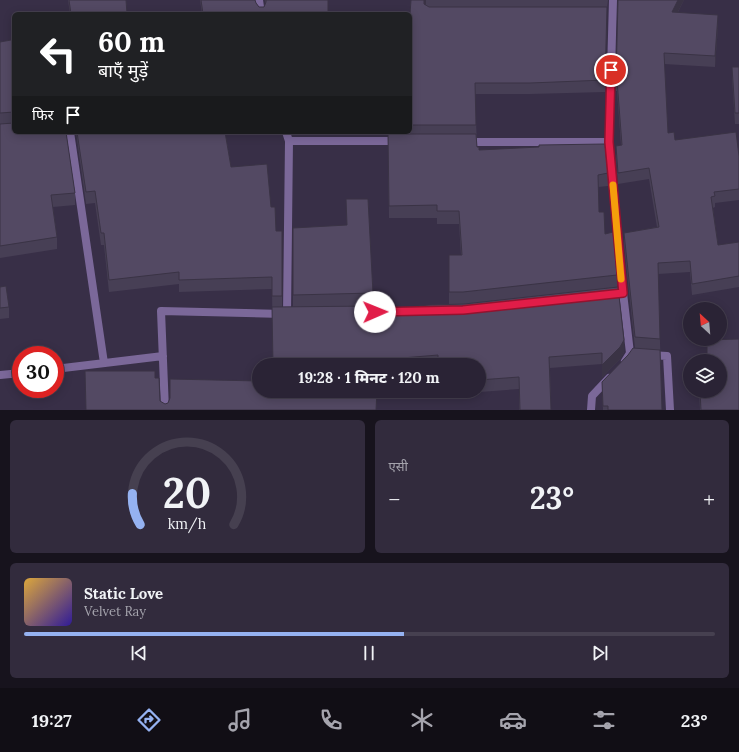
<!DOCTYPE html>
<html lang="hi">
<head>
<meta charset="utf-8">
<style>
  body { margin:0; font-family:Lora,"Noto Sans Devanagari",serif; background:#322b3d; color:#f1f3f6; height:100vh; display:flex; flex-direction:column; font-size:15px; white-space:nowrap }
  * { box-sizing:border-box; margin:0 }
  p { font-size:13px; color:#a5a4ad }
  .icon { flex:none; width:22px; height:22px; fill:none; stroke:currentColor; stroke-width:2; stroke-linecap:round; stroke-linejoin:round }
  .map { position:relative; height:410px; overflow:hidden }
  .details { display:flex; flex-direction:column; gap:10px; padding:10px; background:#17131d; flex:1 }
  .details>* { flex:none }
  .banner { position:absolute; left:12px; top:12px; width:400px; height:122px; border-radius:6px; box-shadow:0 2px 10px #0003,0 0 0 1px #464050; background:#202124; color:#fff; overflow:hidden }
  .needle { width:26px; rotate:334deg }
  .buttons { position:absolute; left:683px; top:302px; display:grid; gap:8px }
  .buttons a { display:grid; place-items:center; width:44px; height:44px; border-radius:50%; background:#2a2335; box-shadow:0 2px 10px #0003,0 0 0 1px #464050; font-size:20px }
  .speed { position:absolute; left:12px; top:346px; display:flex; gap:8px; font-size:20px; font-weight:700; text-align:center }
  .speed>* { display:grid; place-content:center; width:52px; height:52px; border-radius:50%; background:#2a2335; box-shadow:0 2px 10px #0003,0 0 0 1px #464050; line-height:1 }
  .speed .limit { border:6px solid #d22; background:#fff; color:#111 }
  .pin { position:absolute; display:grid; place-items:center; width:34px; height:34px; color:#fff; margin:-17px; border:2px solid #fff; border-radius:50%; box-shadow:0 1px 4px #0007 }
  .me { position:absolute; width:44px; margin:-22px; rotate:89deg; stroke-linejoin:round; filter:drop-shadow(0 0 3px #0008) }
  .turn { display:flex; align-items:center; gap:14px; height:84px; padding:0 20px; font-size:18px }
  .turn .icon { width:52px; height:52px; stroke-width:2.5 }
  .turn b { display:block; font-size:28px; line-height:34px }
  .then { display:flex; align-items:center; height:38px; padding:0 20px; background:#0003; gap:8px; font-size:15px }
  .big { font-size:30px; font-weight:800; line-height:1.1 }
  .details .widget { flex:1; display:flex; flex-direction:column; justify-content:center; gap:6px; min-width:0; padding:0 14px; border-radius:6px; background:#322b3d }
  .details .dial { align-items:center; gap:0 }
  .dial svg { height:104px; overflow:visible; fill:none; stroke:#464050; stroke-width:7; stroke-linecap:round; text-anchor:middle }
  .dial text { fill:#f1f3f6; stroke:none }
  .song { display:flex; align-items:center; gap:12px }
  .cover { width:48px; height:48px; border-radius:6px; background:linear-gradient(135deg,hsl(40 70% 55%),hsl(250 70% 35%)) }
  .played { height:4px; border-radius:2px; background:linear-gradient(90deg,#95b2f1 55%,#464050 55%) }
  .keys { display:flex; justify-content:space-around; direction:ltr }
  .heat { display:flex; justify-content:space-between; align-items:center; font-size:22px; direction:ltr }
  .details .tiles { flex:1; display:grid; gap:10px; grid-template-columns:1fr 1fr }
  .widget:last-child { grid-column:span 2 }
  .trip { position:absolute; left:252px; top:358px; width:234px; height:40px; border-radius:20px; background:#2a2335; box-shadow:0 2px 10px #0003,0 0 0 1px #464050; font-weight:800; line-height:40px; text-align:center }
  .menu { display:flex; height:64px; justify-content:space-around; align-items:center; background:#110e15; color:#a5a4ad }
  .menu .icon { width:28px; height:28px }
  .menu .active { color:#95b2f1 }
  .menu b { font-size:18px; color:#f1f3f6 }
  .map>svg:first-child { display:block }
  .lines { fill:none; stroke-linecap:round; stroke-linejoin:round }
  .minor { stroke:#7b6899; stroke-width:8 }
  .wall { fill:#473f55 }
  .shaded-wall { fill:#3a3345 }
  .building { fill:#534963; stroke:#3a3345 }
  .route-casing { stroke:#92132f; stroke-width:10 }
  .route { stroke:#e11d48; stroke-width:7 }
  .slow { stroke:#f59e0b; stroke-width:7 }
</style>
</head>
<body>
<div class="map">
<svg width="739" height="410" viewBox="0 0 739 410">
  <rect width="100%" height="100%" fill="#382f47"/>
  <g class="lines">
    <path class="minor" d="M259,0l2,14
      M613,0l-4,142 14,151 7,60 -5,8
      M70,132l34,231
      M286,132l3,9h109
      M465,142h144
      M287,314l2,-173
      M650,355l17,1 3,54
      M55,369l108,-13
      M0,375l21,-2
      M165,410l-4,-99 122,3
      M591,410l1,-14 17,-18"/>
  </g>
  <path class="wall" d="M68,0h58l1,14h-57z
    M200,0h55l1,3 3,4h5l1,-3v-4h63v14h-126z
    M411,0h197l-1,8 -2,84 -75,2h-55l2,53 2,3 129,23v13l-10,1 1,25 18,63v12l7,65 -4,7 -18,18v-13l-52,4 1,42h-32v-21l-79,6 -1,-4h40v-26h-206l-1,-76 -93,3v-8l-70,8 -5,-47h-3l-6,-42 -9,1 -10,-72h149l6,35 40,40 5,24h6v76h11v-79l80,65v13l1,4 75,-6v-49h12l-2,-31h-22v-6h-48l-1,-86h22v-118z
    M618,0h66l-6,12 40,14 -3,41 -51,-3 4,69 7,7 64,16v44l-24,3v4l-2,1 5,37 21,-3v45l-47,8 -2,-23 -32,2 4,136h-59l-1,-28 33,-34 -11,-104v-11l33,-6 -8,-48 -31,5 -2,-27v-11l5,-1 -4,-54h-1l2,-82z
    M11,36h3v96l61,61v12l-22,2 4,30v12l-57,9v-216l11,-2z
    M732,67h7v57h-4l-3,-46z
    M0,287l9,20v11l-9,1z
    M699,391h21l19,19h-39z"/>
  <path class="shaded-wall" d="M424,0h2v8l-2,5z
    M678,0h6l-12,23v-11z
    M718,15v11l-3,41v-11z
    M624,340v12l-4,7 -18,18v-12z"/>
  <path class="building" d="M69,0h57l1,14h-56z
    M201,0h54l1,3 3,4h5l2,-5v-2h62v14h-125z
    M411,0h13v4l5,3h178l-2,73 -75,3h-55l1,42h-66v-111z
    M618,0h60l-6,12 46,3 -3,41 -51,-3 4,80 6,-1 1,8 61,-8 3,24v33l-25,3 1,4 -4,1 7,48 21,-3v34l-47,8 -2,-23 -32,2 2,76 -25,-2 -11,-104 35,-6 -10,-59 -31,5 -2,-27 6,-1 -5,-65h-1z
    M11,36h3v76l-14,1v-71l11,-2z
    M732,67h7v46h-4z
    M14,123v9h52l9,61 -24,2 6,42 -57,9v-122z
    M77,132h148l6,35 36,-3 4,43h4l1,24h6v65h-10v-19l-93,3v-8l-70,8 -5,-47h-3l-6,-42 -9,1z
    M388,134h88l1,13h2v3l60,-3v-2l66,-1 3,29 -10,2 1,37h5l1,22 8,-2 4,43 -154,17h-14v-37h13l-3,-44h-22v-6l-48,1z
    M346,199h22l5,94 -80,2v-67l54,-3z
    M6,286l3,21 -9,1v-21z
    M618,287l6,53 -4,7 -18,18v-12l-53,4 2,53h-31l-1,-33 -40,3v-15h-41v-10l-60,5v5h-105l-1,-58 102,-1v4l55,-5 35,-1z
    M739,339v71h-38l-1,-19h20v-30h-13v-21z
    M633,348l27,2 2,60h-54v-4h-5l-1,-24 26,-27z
    M85,371h70v7h4l1,23 5,3 3,-1 2,-5v-19l89,2v10h118l-1,19h-290z"/>
  <g class="lines">
    <g class="route-casing">
      <path id="route" d="M375,312l88,-2 160,-17 -14,-151 2,-72"/>
    </g>
    <use href="#route" class="route"/>
    <path class="slow" d="M613,185l8,94"/>
  </g>
</svg>
<div class="buttons">
<a><svg class="needle" viewBox="-14 -14 28 28"><path d="M0-13l5 13h-10z" fill="#e53935"/><path d="M0 13l5-13h-10z" fill="#a5a4ad"/></svg></a>
<a><svg class="icon" aria-label="layers" viewBox="0 0 24 24"><path d="M12 4l9 5-9 5-9-5zM3 14l9 5 9-5"/></svg></a>
</div>
<div class="speed"><div class="limit">30</div></div>
<div class="pin" style="left:611px;top:70px;background:#d93025"><svg class="icon" aria-label="arrive" viewBox="0 0 24 24"><path d="M6 21V4h12l-3 4 3 4H6"/></svg></div>
<svg class="me" style="left:375px;top:312px" viewBox="-20 -20 40 40"><circle r="19" fill="#fff"/><path d="M0-13L10 11 0 6-10 11z" fill="#e11d48"/></svg>
<div class="trip">19:28 · 1 मिनट · 120 m</div>
<div class="banner">
<div class="turn"><svg class="icon" aria-label="left" viewBox="0 0 24 24"><path d="M17 20v-9H6M10 6l-5 5 5 5"/></svg><div><b>60 m</b>बाएँ मुड़ें</div></div>
<div class="then">फिर<svg class="icon" aria-label="arrive" viewBox="0 0 24 24"><path d="M6 21V4h12l-3 4 3 4H6"/></svg></div>
</div>
</div>
<section class="details">
<div class="tiles">
<div class="widget dial"><svg viewBox="0 0 100 80">
<path d="M14 69A42 42 0 1 1 86 69"/>
<path d="M14 69A42 42 0 0 1 8 45" stroke="#95b2f1"/>
<text x="50" y="56" font-size="32" font-weight="700">20</text>
<text x="50" y="72" font-size="11">km/h</text>
</svg></div>
<div class="widget"><p>एसी</p>
<div class="heat"><a>−</a><b class="big">23°</b><a>+</a></div>
</div>
<div class="widget">
<div class="song"><i class="cover"></i><div><b>Static Love</b><p>Velvet Ray</p></div></div>
<div class="played"></div>
<div class="keys"><svg class="icon" aria-label="previous" viewBox="0 0 24 24"><path d="M18 5L8 12l10 7zM5 5v14"/></svg><svg class="icon" aria-label="pause" viewBox="0 0 24 24"><path d="M8 5v14M16 5v14"/></svg><svg class="icon" aria-label="next" viewBox="0 0 24 24"><path d="M6 5l10 7-10 7zM19 5v14"/></svg></div>
</div>
</div>
</section>
<nav class="menu">
<b>19:27</b>
<svg class="icon active" aria-label="directions" viewBox="0 0 24 24"><path d="M12 3l9 9-9 9-9-9zM9 14v-3h6M13 9l2 2-2 2"/></svg>
<svg class="icon" aria-label="music" viewBox="0 0 24 24"><path d="M9 18V5l10-2v13"/><circle cx="6" cy="18" r="3"/><circle cx="16" cy="16" r="3"/></svg>
<svg class="icon" aria-label="phone" viewBox="0 0 24 24"><path d="M5 4h4l2 5-3 2q2 4 5 5l2-3 5 2v4C11 20 4 13 5 4z"/></svg>
<svg class="icon" aria-label="climate" viewBox="0 0 24 24"><path d="M12 3v18M4 7l16 10M4 17L20 7"/></svg>
<svg class="icon" aria-label="car" viewBox="0 0 24 24"><path d="M5 17H2v-5l4-1 3-4h7l3 4 3 1v5h-3M9 17h6M6 11h13"/><circle cx="7" cy="17" r="2"/><circle cx="17" cy="17" r="2"/></svg>
<svg class="icon" aria-label="filters" viewBox="0 0 24 24"><path d="M4 7h16M4 17h16"/><circle cx="9" cy="7" r="2"/><circle cx="15" cy="17" r="2"/></svg>
<b>23°</b>
</nav>
</body>
</html>
